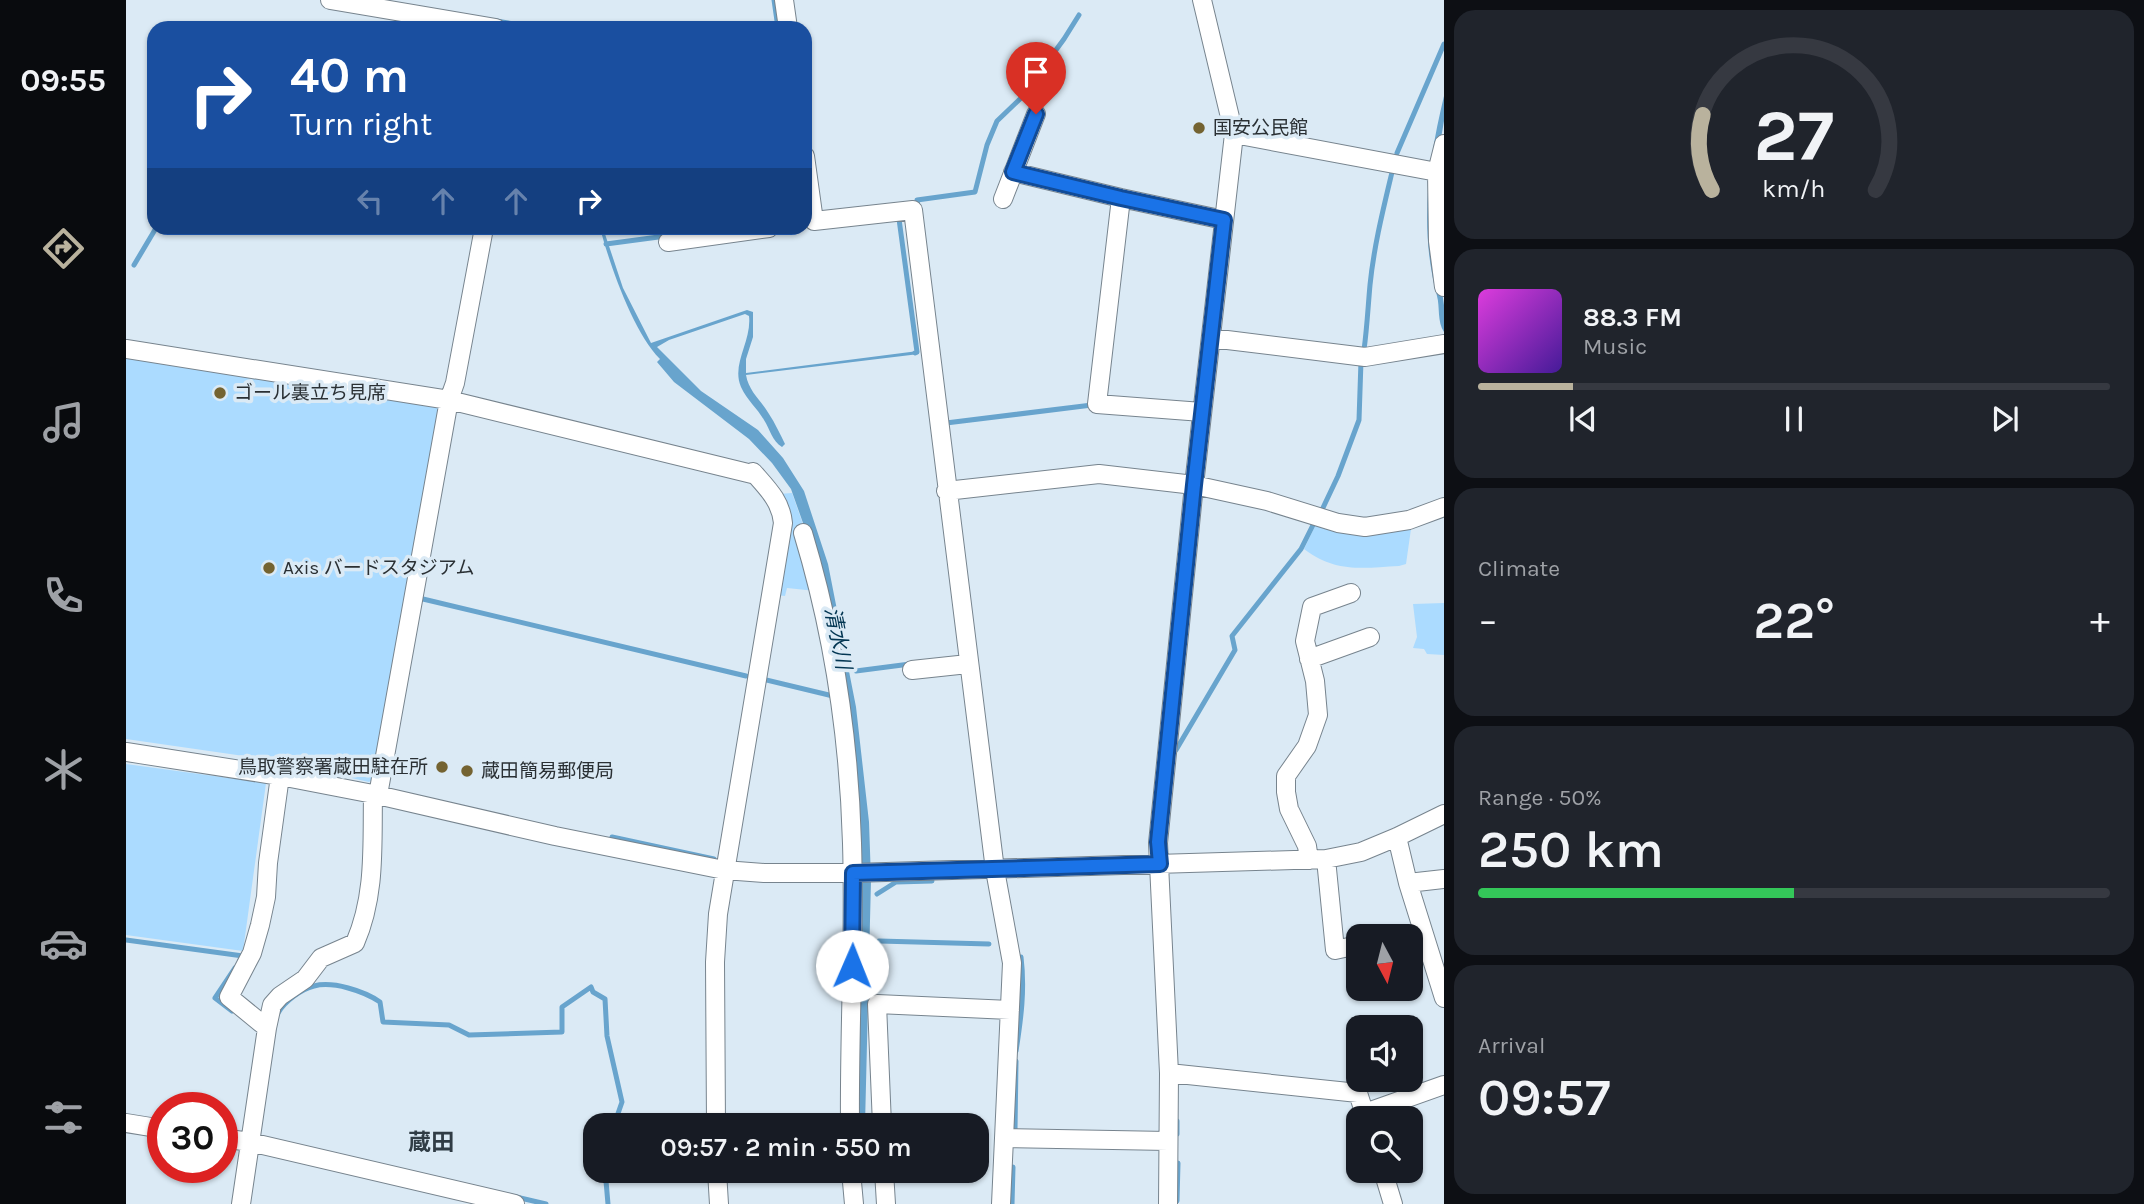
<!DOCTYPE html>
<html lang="en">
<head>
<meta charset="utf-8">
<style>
  body { margin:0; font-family:Karla,"Noto Sans JP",sans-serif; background:#20242c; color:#f1f3f6; height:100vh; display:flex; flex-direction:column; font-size:26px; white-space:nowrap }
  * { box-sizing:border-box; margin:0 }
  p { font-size:23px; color:#9ea1a6 }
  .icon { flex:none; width:38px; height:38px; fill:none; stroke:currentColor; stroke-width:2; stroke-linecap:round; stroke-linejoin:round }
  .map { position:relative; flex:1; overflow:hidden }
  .details { display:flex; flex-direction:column; gap:10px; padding:10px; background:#0d0f14; width:700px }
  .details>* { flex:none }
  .top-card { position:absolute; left:21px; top:21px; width:665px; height:214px; border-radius:21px; box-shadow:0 2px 5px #0004; background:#1a4fa0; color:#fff; overflow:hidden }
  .needle { width:46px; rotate:173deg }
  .buttons { position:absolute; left:1220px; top:924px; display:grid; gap:14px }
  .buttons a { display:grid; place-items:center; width:77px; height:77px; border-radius:14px; background:#171b24; box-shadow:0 2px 5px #0004; font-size:35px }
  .speed { position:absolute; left:21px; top:1092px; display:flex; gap:14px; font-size:35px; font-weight:700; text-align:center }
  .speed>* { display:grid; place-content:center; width:91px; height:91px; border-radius:50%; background:#171b24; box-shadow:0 2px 5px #0004; line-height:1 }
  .speed .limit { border:10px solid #d22; background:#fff; color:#111 }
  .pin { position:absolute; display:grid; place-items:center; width:60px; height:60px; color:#fff; margin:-72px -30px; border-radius:50% 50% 50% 0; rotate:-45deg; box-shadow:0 0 7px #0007 }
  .pin .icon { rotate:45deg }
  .me { position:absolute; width:77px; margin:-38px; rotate:1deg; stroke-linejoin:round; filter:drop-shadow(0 0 5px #0008) }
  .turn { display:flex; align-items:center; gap:24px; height:147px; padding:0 28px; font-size:32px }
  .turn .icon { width:91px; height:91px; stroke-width:2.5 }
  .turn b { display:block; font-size:49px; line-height:60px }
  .lanes { display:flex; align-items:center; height:66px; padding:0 28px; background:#0003; justify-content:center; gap:35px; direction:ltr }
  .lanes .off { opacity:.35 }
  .big { font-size:52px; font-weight:600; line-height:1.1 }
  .details .tile { flex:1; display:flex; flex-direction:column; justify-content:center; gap:10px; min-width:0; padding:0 24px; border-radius:21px; background:#20242c }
  .details .dial { align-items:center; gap:0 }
  .dial svg { height:182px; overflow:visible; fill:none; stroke:#363941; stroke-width:7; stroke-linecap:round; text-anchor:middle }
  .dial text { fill:#f1f3f6; stroke:none }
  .song { display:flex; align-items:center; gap:21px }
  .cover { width:84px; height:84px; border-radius:10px; background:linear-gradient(135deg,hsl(300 70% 55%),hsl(260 70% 35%)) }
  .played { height:7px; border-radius:4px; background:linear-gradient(90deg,#b9b29d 15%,#363941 15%) }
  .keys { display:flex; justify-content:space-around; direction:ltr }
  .heat { display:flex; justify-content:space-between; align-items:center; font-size:38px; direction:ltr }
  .charge { height:10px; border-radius:5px; background:linear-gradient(90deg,#34c759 50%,#363941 0) }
  .trip { position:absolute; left:457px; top:1113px; width:406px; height:70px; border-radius:21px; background:#171b24; box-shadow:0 2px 5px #0004; font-weight:600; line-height:70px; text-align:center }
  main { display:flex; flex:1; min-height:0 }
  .tabs { display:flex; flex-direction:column; width:126px; justify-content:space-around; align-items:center; background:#090b0e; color:#9ea1a6 }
  .tabs .icon { width:49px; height:49px }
  .tabs .active { color:#b9b29d }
  .tabs b { font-size:32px; color:#f1f3f6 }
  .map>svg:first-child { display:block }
  .green { fill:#abdbff }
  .water { fill:#68a4cd }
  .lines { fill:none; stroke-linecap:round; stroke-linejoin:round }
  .stream { stroke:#68a4cd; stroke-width:5 }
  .minor-casing { stroke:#77848e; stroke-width:20 }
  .minor { stroke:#fff; stroke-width:18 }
  .route-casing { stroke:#114b97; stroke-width:18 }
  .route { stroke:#1a73e8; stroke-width:12 }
  .poi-dot { fill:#746331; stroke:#dbeaf5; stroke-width:2.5 }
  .labels { text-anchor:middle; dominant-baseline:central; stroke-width:7; stroke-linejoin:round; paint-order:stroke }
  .poi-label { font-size:19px; fill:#2a3034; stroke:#dbeaf5; text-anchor:start }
  .water-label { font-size:21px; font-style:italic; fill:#033652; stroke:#dbeaf5 }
  .quarter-label { font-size:23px; font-weight:bold; fill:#303c45; stroke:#dbeaf5 }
</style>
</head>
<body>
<main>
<nav class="tabs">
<b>09:55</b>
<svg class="icon active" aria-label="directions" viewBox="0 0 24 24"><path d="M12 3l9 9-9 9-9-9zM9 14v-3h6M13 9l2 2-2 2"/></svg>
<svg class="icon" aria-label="music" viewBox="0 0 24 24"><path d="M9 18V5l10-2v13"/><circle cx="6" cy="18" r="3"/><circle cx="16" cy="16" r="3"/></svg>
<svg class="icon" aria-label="phone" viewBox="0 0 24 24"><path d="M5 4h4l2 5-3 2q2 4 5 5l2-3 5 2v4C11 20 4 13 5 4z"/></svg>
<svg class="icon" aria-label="climate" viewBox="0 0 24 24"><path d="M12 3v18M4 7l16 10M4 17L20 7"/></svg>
<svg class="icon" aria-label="car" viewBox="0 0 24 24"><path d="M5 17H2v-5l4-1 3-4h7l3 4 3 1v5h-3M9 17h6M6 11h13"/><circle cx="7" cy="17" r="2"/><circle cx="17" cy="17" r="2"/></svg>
<svg class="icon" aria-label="filters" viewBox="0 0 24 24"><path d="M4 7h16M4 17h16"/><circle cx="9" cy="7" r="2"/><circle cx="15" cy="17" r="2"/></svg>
</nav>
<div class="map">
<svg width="1318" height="1204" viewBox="0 0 1318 1204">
  <rect width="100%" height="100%" fill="#dbeaf5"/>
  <path class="green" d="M0,357l311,48 4,6 -68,368 -4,3 -91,-21 -152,-22z
    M666,493l12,34 12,64 -29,-3 -2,8 -9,-1 2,-101z
    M1192,520l94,2 -6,42 -7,2c-37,2 -63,7 -95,-17z
    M1318,603v52l-17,-1 -3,-5 -11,-1 4,-11 -4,-33z
    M0,764l140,19 -23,168 -117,-16z"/>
  <path class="water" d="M1318,96v25l-5,29 -5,87 10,68v27c-7,-10 -4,-25 -7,-36 -18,-67 -9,-134 7,-200z
    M474,228h3l20,60 28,55 96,-33 6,2v25l-7,22v14l172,-22 1,3 -173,21c3,17 15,25 23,39 6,9 11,20 16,30l-3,3c-10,-6 -12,-18 -18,-27 -7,-12 -17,-20 -23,-33 -10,-23 11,-46 8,-71l-4,-2 -76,26 -12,7 44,44 57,39 25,28 21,33 24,73 28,143 13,115 2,58 -6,245h-12l4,-244 -43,-327 -23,-65 -19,-26 -23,-24 -75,-57 -17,-20 3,-3c-27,-27 -50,-94 -60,-131z"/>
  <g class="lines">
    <path class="stream" d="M648,0l4,28
      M370,21l41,7
      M1271,153l47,-109
      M792,209l-1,-9 58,-8 12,-47 10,-24 23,-22 44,-60 15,-24
      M773,219l18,133 -2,1
      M480,244l60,-8
      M8,265l22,-37
      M1238,350c3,-22 4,-43 6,-65 4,-40 14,-79 23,-117
      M820,423l146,-18
      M1195,512l17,-36 21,-56 2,-59
      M297,599l323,77
      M730,671l54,-7
      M636,679l71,17
      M1050,750l59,-100 -3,-14 69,-87 14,-28
      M486,837l102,22
      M751,894l19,-12 36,-1
      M0,940l117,16 -3,4
      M753,941l110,3
      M106,1011l-17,-13 20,-30
      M152,1013c6,-11 23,-24 36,-27 19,-5 50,5 66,16l3,20 66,3 20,10 93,-3v-25l29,-20 2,5 12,7 2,37 15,66 -8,23
      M890,1051c5,-32 9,-62 5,-94
      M1051,1121v13
      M889,1130l1,-69
      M472,1171l8,10 2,23
      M390,1197l30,7
      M1051,1201l1,-38
      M886,1204l1,-37"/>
    <g class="minor-casing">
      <path id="minor" d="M204,0l166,28
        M658,0l4,28
        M1108,134l203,38
        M1318,144l-7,28 1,69 6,46
        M679,156l9,65 99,-11 82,660 17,93 -11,241
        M887,172l108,26 103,22
        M995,198l-24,206 105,8
        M877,199l33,-85
        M542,242l101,-14
        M1085,338l154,19 79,-13
        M0,349l323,51 303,74
        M820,491l153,-17 95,11 73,16 71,22 27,4 44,-7 35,-13
        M677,533c30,99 46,205 49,310 3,94 -3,188 -2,282
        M1183,659l61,-22
        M786,670l56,-6
        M0,752l154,24 93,18 182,42 169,34 40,3h89l473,-14 35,-7 36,-15 47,-23
        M252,795l71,-395 6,-17 29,-155
        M1271,837l11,46 36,115
        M1200,859l9,91 23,-5
        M1183,860l-2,-14 -18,-37 -3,-17v-16l21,-30 11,-31 -3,-34 -10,-40 7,-34 39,-14
        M1282,883l36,-4
        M1276,936l21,-4
        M141,1028l5,-23 8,-9 25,-17 16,-21 34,-15c21,-48 17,-98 18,-149
        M1043,1073l189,20 8,25
        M1239,1113l79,-28
        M0,1123l37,6
        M590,1125l-1,-163 3,-48 65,-391c-2,-22 -16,-35 -30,-51
        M756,1125l-5,-121 133,6
        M96,1138l28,4 265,62
        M878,1138l164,3
        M591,1171l2,33
        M725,1171l3,33
        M758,1171l2,33
        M1257,1171l10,33
        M115,1204l26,-176 -38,-31 23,-44 8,-28 6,-28 2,-34 12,-87
        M1042,1204l1,-131 -11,-230 36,-358 40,-351 -32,-134"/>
    </g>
    <use href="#minor" class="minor"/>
  </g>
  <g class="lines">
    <g class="route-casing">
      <path id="route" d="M726,966l1,-93 307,-9 -2,-22 36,-357 30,-265 -103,-22 -108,-26 23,-58"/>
    </g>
    <use href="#route" class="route"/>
  </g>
  <g class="poi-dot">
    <circle cx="1073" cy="128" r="7"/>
    <circle cx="94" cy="393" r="7"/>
    <circle cx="143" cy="568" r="7"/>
    <circle cx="316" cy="767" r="7"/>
    <circle cx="341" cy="771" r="7"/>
  </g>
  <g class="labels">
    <g class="poi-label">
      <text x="1087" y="128">国安公民館</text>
      <text x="108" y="393">ゴール裏立ち見席</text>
      <text x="157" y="568">Axis バードスタジアム</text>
      <text x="302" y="767" text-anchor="end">鳥取警察署蔵田駐在所</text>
      <text x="355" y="771">蔵田簡易郵便局</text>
    </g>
    <g class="water-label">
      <text transform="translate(712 638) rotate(79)">清水川</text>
    </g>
    <g class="quarter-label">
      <text x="305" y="1142">蔵田</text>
    </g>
  </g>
</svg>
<div class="buttons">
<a><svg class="needle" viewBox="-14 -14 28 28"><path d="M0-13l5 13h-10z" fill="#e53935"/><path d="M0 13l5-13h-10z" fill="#9ea1a6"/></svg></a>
<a><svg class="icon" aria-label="sound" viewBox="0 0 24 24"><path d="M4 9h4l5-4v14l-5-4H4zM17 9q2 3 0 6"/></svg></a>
<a><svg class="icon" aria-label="search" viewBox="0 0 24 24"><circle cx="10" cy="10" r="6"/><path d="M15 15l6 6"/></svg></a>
</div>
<div class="speed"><div class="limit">30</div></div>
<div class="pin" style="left:910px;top:114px;background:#d93025"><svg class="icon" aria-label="arrive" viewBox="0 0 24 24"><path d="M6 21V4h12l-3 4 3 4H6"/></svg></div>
<svg class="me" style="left:726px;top:966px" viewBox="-20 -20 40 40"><circle r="19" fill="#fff"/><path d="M0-13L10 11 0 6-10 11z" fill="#1a73e8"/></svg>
<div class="trip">09:57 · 2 min · 550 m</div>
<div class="top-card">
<div class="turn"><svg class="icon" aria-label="right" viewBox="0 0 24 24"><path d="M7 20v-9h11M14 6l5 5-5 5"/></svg><div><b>40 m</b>Turn right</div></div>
<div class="lanes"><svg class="icon off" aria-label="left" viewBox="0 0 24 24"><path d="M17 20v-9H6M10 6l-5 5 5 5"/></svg><svg class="icon off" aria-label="ahead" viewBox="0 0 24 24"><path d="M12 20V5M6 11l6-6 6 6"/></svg><svg class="icon off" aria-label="ahead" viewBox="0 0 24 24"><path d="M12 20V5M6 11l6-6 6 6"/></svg><svg class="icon" aria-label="right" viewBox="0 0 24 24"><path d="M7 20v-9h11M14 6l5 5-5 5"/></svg></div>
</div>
</div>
<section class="details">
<div class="tile dial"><svg viewBox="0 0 100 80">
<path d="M14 69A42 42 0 1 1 86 69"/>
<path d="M14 69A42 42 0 0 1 10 36" stroke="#b9b29d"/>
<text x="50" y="56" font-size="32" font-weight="700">27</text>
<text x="50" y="72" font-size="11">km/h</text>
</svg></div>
<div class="tile">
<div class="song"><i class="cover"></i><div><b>88.3 FM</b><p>Music</p></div></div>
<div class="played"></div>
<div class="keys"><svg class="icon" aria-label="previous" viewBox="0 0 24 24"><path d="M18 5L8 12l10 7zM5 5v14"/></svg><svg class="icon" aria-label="pause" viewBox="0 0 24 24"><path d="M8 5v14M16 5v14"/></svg><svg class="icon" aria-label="next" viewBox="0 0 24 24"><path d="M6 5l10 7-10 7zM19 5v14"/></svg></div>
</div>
<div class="tile"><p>Climate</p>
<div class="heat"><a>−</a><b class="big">22°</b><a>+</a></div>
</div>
<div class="tile"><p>Range · 50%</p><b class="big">250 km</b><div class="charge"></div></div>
<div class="tile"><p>Arrival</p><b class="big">09:57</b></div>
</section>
</main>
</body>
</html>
